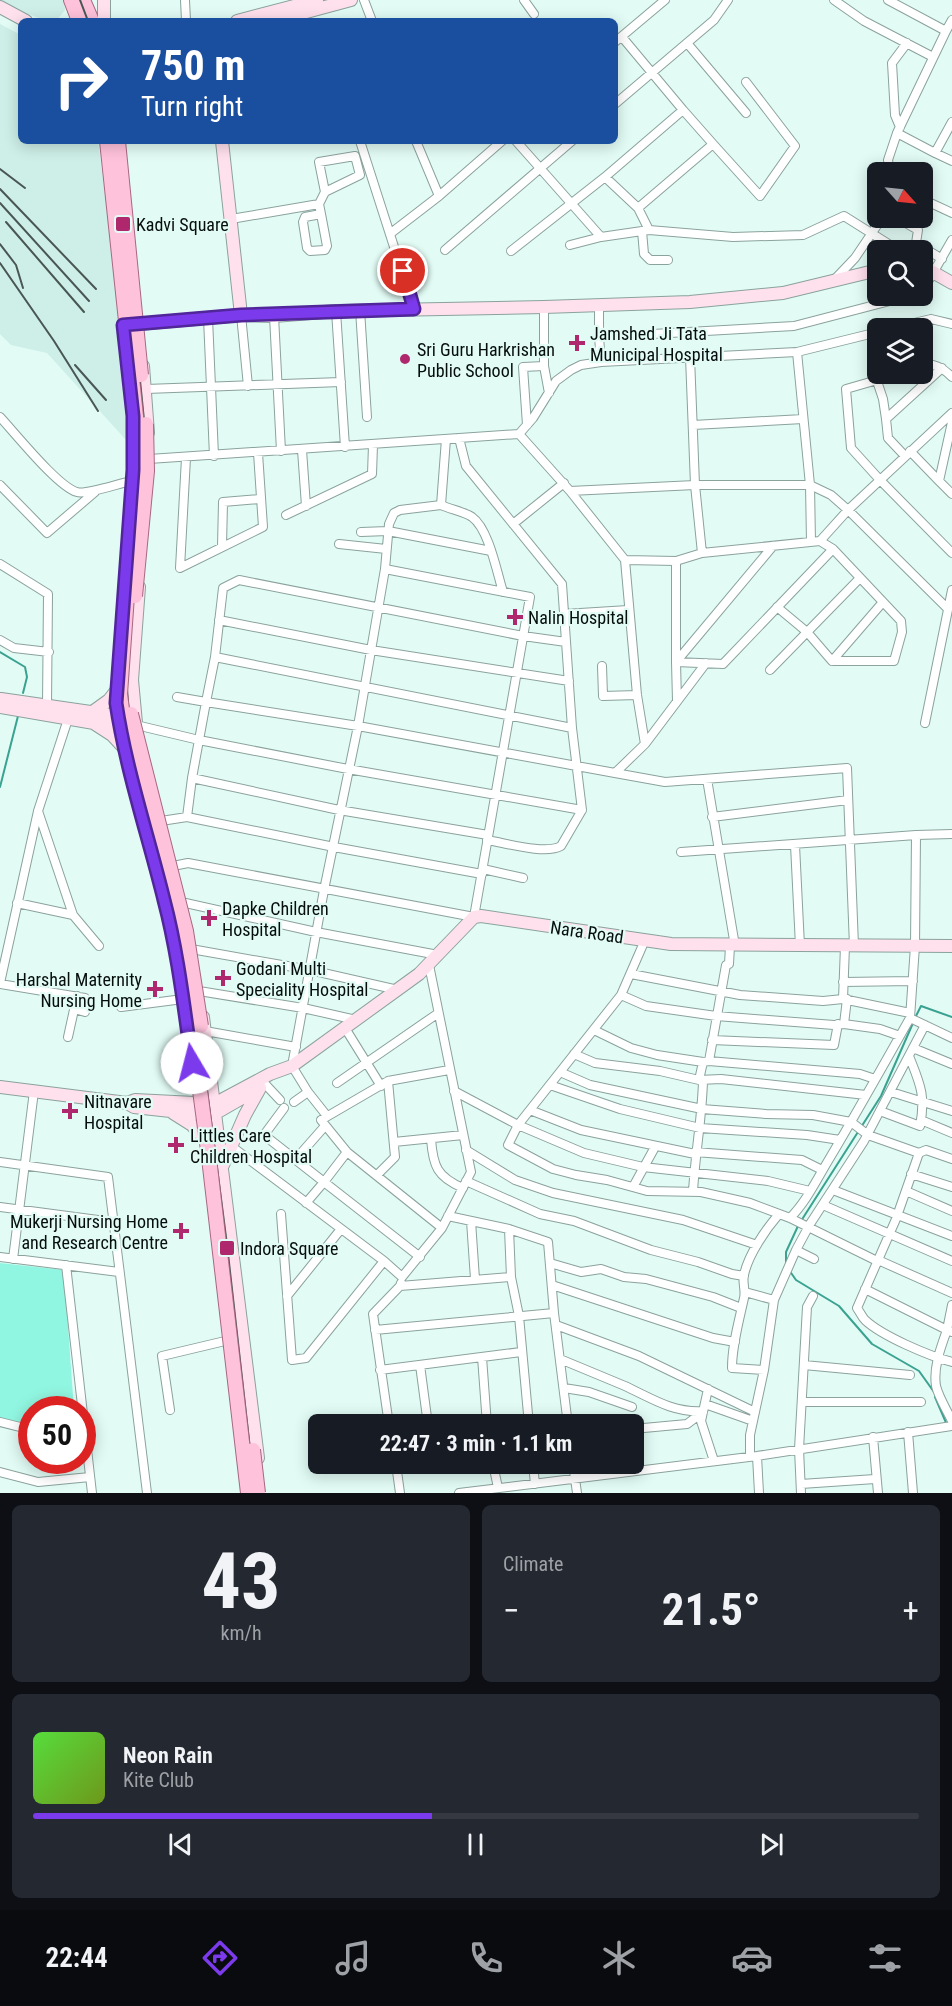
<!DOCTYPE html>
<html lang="en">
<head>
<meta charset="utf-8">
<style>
  body { margin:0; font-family:"Roboto Condensed",sans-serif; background:#242831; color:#f1f3f6; height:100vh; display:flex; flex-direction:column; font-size:22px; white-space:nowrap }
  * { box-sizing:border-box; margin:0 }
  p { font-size:20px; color:#9ea1a6 }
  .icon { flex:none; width:33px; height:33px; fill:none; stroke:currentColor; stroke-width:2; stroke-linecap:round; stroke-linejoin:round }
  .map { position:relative; height:1493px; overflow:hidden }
  .details { display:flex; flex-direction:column; gap:12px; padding:12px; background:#0d0f14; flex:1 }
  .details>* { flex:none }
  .top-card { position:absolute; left:18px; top:18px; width:600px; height:126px; border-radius:9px; box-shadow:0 3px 15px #0003; background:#1a4fa0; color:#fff; overflow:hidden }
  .needle { width:39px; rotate:117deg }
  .fabs { position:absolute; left:867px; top:162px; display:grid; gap:12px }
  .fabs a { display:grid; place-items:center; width:66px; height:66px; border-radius:9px; background:#171b24; box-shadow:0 3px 15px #0003; font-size:30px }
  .speed { position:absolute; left:18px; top:1396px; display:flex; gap:12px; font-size:30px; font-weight:700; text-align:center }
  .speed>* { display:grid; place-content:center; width:78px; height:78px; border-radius:50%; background:#171b24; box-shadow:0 3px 15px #0003; line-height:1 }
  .speed .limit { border:9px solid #d22; background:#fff; color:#111 }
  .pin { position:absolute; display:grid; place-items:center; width:51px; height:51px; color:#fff; margin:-26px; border:3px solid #fff; border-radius:50%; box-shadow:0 2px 6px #0007 }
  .me { position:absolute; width:66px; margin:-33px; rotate:352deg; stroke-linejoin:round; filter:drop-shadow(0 0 4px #0008) }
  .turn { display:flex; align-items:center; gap:21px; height:126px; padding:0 24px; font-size:27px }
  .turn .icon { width:78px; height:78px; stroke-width:2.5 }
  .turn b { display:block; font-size:42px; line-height:51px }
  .big { font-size:45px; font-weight:700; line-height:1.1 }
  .details .tile { flex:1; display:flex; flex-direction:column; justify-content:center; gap:9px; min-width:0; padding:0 21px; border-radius:9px; background:#242831 }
  .details .dial { align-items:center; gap:0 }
  .dial b { font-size:78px; line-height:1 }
  .song { display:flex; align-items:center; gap:18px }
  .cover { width:72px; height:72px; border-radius:9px; background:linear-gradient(135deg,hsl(110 70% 55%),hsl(80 70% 35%)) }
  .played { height:6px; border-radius:3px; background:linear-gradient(90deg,#7c3aed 45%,#363941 45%) }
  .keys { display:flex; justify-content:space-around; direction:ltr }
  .heat { display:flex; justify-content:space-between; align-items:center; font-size:33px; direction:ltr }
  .details .tiles { flex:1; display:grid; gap:12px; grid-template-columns:1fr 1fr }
  .tile:last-child { grid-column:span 2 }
  .trip { position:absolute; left:308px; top:1414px; width:336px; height:60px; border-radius:9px; background:#171b24; box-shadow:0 3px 15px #0003; font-weight:700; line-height:60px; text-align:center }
  .menu { display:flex; height:96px; justify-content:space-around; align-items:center; background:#090b0e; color:#9ea1a6 }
  .menu .icon { width:42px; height:42px }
  .menu .active { color:#7c3aed }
  .menu b { font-size:27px; color:#f1f3f6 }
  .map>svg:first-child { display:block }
  .built { fill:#cdefe7 }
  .green { fill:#91f6e1 }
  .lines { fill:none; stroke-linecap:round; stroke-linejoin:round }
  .stream { stroke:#39a290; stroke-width:2 }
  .street-casing { stroke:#8ba29d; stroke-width:10 }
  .secondary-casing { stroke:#8ba29d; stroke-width:14 }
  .primary-casing { stroke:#a76882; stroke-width:16 }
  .street { stroke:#fff; stroke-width:8 }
  .secondary { stroke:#ffe0ed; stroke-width:12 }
  .primary { stroke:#fec2da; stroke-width:14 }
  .rail { stroke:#495653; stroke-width:2 }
  .primary-bridge-casing { stroke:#a76882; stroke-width:16; stroke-linecap:butt }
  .primary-bridge { stroke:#fec2da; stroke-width:14 }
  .route-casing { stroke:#51269a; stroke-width:15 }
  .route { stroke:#7c3aed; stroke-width:10 }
  .poi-dot { fill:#af286d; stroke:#e2fbf5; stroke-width:2 }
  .labels { text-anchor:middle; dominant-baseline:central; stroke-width:4.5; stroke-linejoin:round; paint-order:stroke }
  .poi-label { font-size:18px; fill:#060e0c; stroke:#e2fbf5; text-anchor:start }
  .street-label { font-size:18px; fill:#060e0c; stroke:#e2fbf5 }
</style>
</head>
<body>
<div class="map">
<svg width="952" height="1493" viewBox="0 0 952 1493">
  <rect width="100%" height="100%" fill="#e2fbf5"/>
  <path class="built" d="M1,0h63l1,10 -9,11h-9l-24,-9z
    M0,24l21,11v106h77l30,231 -1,69 -80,-88 -36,-8 -11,-11z"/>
  <path class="green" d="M0,1263l64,7 10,140h-42l-1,16 -31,-8z"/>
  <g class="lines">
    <path class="stream" d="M0,652l25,15 2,10 -4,16
      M0,787l18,-71
      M915,1018l6,-12 31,11
      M801,1221l80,-125 32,-73
      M786,1262v-10l12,-26
      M789,1270l7,10 43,26 33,38 47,27 15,21
      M935,1397l12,28"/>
    <g class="street-casing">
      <path id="street" d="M185,0l1,21
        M364,0l8,21
        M524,0l10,14
        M834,0l30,21 69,36
        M888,0l58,31 6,-11
        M622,37l61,73
        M615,42l50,-42
        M687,43l59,70
        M615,104l99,-84 14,-20
        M952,122l-17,31 17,8
        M900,127l-5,-12 -3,-52 15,-20
        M360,141l54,168
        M416,141l23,55 63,-55
        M516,141l85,96 -31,8
        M713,144l47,52 35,-50 -49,-64
        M935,153l-38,-20 49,-102
        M890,172l-2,-12 9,-27
        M922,199l30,14
        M321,214l6,32 -2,4 -15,1 -3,-3 -4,-26 2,-5 16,-3 -2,-10 6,-12 -6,-30 36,-6 5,19 -35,17
        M897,218l21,12 -2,13 26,16
        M231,219l88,-15
        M649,230l84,7 70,-2 41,-19 54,34
        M642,231l2,23 6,6h18
        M391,233l48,-37
        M601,237l48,-7 -11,-22
        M445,250l127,-109
        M511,251l94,-74 78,-67 30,34 -75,64 -33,-31
        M835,279l20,-21 27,-40
        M922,292l30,-52
        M909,296l-115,30 -195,11 2,25 -20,3 -10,5 -15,11 -23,37 -14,16 51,57 125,-6h115l21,10 17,15 100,99
        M599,305v32
        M544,307v59
        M360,310l7,107
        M336,311l9,136
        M241,315l7,71
        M274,316l7,135
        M208,318l6,138
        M893,328l38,-9 21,5
        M690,357l5,128 7,68
        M601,362l196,-10
        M922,365c12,-3 22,4 30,12
        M898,374l-52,15 5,59 29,32 72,73
        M877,381l6,18 3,20
        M146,389l195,-7
        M0,417c15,16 58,70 77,75 9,3 43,-9 55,-11
        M527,425l-4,-58 21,-1 5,27
        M693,425l110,-6
        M302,450l4,56
        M910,451l29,30 13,-59
        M905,456l-17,-18 -2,-19 56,-51
        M186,458l-6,110 83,-41 -5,-74
        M149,459l370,-25
        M939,481l13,13
        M0,485l47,48 48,-41
        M570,491l55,69 51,1 26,-8 118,-12 28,-31 104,-97
        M441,505c9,4 26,8 31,12 17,12 25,56 31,75
        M286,515l86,-41 1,-29
        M513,524l51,-41
        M361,532l27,-1 103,20
        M811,542l-1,-57 -13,-133 81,-20
        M339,544l47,5
        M222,547l1,-45 37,-3
        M676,561v101l97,-116
        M0,564l48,30 -1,112
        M777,607l30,25 25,29h62l8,-29 -1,-11 -68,-72 -13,-8
        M564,614l64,-4
        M219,620l152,30 198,31
        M0,640l14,8 35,4
        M215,657l8,-69 16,-8 284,56 43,6
        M832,661l51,-59
        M602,666l1,30 34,-1
        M770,670l90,-92
        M177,697l29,5 9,-45 357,71 -10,-144 -96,-118 -7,-28
        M677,701l-1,-39 47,2 110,-115
        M925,723l27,-133
        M136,725l63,15 7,-38 152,24 257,47 30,-29 -8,-49 -12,-135
        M645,744l61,-81
        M615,773l50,9 182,-14 7,178
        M192,778l7,-38 149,29 234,41 -10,-82
        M707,779l28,167
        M38,811l35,104 26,31
        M187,817l5,-39 147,32 149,25
        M712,817l136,-17
        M161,821l26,-4 147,30 148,27
        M952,834l-36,1 -1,111 -5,72 42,20
        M487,840c19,3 58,15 74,6l21,-36
        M795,845l5,101
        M681,852l235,-17
        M168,867l20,-4 286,54 56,-320 -145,-28
        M483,869l40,9
        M181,902l135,30 122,23
        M17,903l56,12
        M845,946l-2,53 67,14
        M191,949l119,21 88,20
        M631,974l109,21 83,6 20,-2
        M843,982l70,-1
        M0,983l38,-172 31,-95
        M0,984l85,14
        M199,991l104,17 53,12
        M621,995l25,11 70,10 118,9 10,-1 3,-25
        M121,1007l62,-8
        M74,1009l11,3
        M844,1024l36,5 20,7
        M345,1028l36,58
        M594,1030l37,18 26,7 46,7
        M205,1031l91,16
        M68,1037l9,-41
        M712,1040l122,5 4,-21
        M913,1048l39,16
        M574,1054l21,9 65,8 39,9 22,-1 145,16
        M709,1061l151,13 15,5
        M560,1072l30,13 112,24 64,5 47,1 38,7 17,13 51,18 -23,66 -39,89c3,4 5,9 8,12 17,16 64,36 87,42
        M388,1081l61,-11
        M337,1083l100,-69
        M265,1084l15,16
        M550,1085l70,24 80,19 107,7 33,5
        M454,1091l64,34 103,-130 24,-55
        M891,1092l61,19
        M294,1102l14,-10
        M284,1108l-20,27 60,47 23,-30 95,76
        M530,1110l51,20 114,24
        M880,1111l40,15c6,-31 0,-42 -11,-70
        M327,1116l-19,-24 -16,-26 32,-176 34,-164 27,-157 4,-45 5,-11 6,-3 41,-5 5,-66
        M921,1120l31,13
        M431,1139c2,27 6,38 32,49
        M394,1142l69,-7
        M231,1146l153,115 18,16 40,-49 29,-56 -42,-207
        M466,1150l49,30 38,13 130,27 74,25
        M347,1152l-26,-32 67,-39 7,76 -18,18
        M695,1152l107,8 20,10
        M919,1153l7,-3 26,9
        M295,1160l30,-34
        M0,1162l108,15 39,316
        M911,1174l41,13
        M466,1181l74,33 34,7 77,29 47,12 34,12 12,2
        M633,1187l22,-40
        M833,1190l119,46
        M810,1191l-42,-10 -125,-14 -59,-14 -66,-28 -10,20 45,24 23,6 31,5 40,11 54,1 49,11 40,15c16,-16 26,-37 38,-57 28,-47 55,-95 82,-143
        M906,1191l46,20
        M693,1192c2,-37 9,-74 10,-111l-4,-1 4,-18 6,-1 17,-96 3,-1 1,-18
        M306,1203l18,-21 96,75
        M823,1205l129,56
        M0,1207l113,15
        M281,1214l11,146 14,-2 78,-97
        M448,1216l61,13 2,48
        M790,1218l87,43
        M471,1221l4,58
        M509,1229l39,13 6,71
        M0,1257l119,15
        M13,1259l21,-168
        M814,1259l-18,-9 14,-26 54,-83 61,-116
        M878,1260l74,33
        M550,1263l31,9 20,-3 23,8 22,2 67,18 28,11
        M66,1265l26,228
        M552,1285l161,53 22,4
        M400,1286l111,-9 8,39 10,109
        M865,1289l82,41 5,-25
        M745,1292l29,8 -10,70
        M287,1296l54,-67
        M774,1300l22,-50
        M556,1325l83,31 116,56
        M375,1330l179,-17 14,112
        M952,1332l-5,-2c-6,17 -14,37 -11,56 3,12 11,24 16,35
        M482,1357l5,68
        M560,1359c22,9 43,18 65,27 26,12 48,27 78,25
        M420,1365l8,60
        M804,1365l106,10
        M380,1370l141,-18
        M564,1388l25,4 43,15
        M708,1389l-7,32 13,40
        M802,1402h119
        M705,1404l48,17
        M170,1410l-8,-54 63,-15
        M0,1422l32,8
        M389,1425l-16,-111 27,-28 1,-3
        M633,1429l54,-5 16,-12
        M908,1432l5,61
        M873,1437l5,56
        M757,1456l2,37
        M750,1457v-22l14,-65 -32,-2c0,-23 7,-47 12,-70 2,-7 -2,-16 0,-23 4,-20 22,-46 35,-61
        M396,1464l4,29
        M493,1464l5,24
        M533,1464l2,20
        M573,1464l4,29
        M0,1472l38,10 52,-5
        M801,1484l74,-5
        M459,1493l298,-37 195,-30
        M801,1493l-2,-44 8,-142 6,-11"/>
    </g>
    <g class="secondary-casing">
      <path id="secondary" d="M104,0v21
        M0,7l26,14
        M237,21l80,-21
        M273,21l78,-21
        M222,141l19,174
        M922,266l30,17
        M127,325l114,-10 33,1 62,-5 208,-4 146,-5 93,-9 95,-23
        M143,366l5,67
        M1,699l117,17 14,-2
        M0,707l94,16 38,2
        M91,713l18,-13 7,-9
        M136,723l-4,-43 7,-93
        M95,724l17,11 12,13
        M203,1017l55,441
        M0,1087l127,16 7,4 64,7 18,-1 33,-19
        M127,1103l8,-3 79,4 56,-30 22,-8 127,-92 55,-57 7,-1 190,28 281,2
        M173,1113l19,12 8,9
        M223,1165l22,-50 15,-27"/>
    </g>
    <g class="primary-casing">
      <path id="primary" d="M71,0l8,21
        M83,0l9,21"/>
    </g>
    <use href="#street" class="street"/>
    <use href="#secondary" class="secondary"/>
    <use href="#primary" class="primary"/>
    <path class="rail" d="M80,0l8,21
      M116,141l28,279v53l-18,204 3,38 7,33 40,148 17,86 34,263 28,248
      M0,169l25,19
      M0,189l96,100
      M0,203l89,98
      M6,222l78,90
      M0,244l16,21 7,23
      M0,263l54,78 44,70
      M75,365l31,35"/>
    <g class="primary-bridge-casing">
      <path id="primary-bridge" d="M107,141l29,275v54l-16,224 5,39 52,200 10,60 22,165 39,335
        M118,141l23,234
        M135,596l12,-125 -1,-47
        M131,714l55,217 15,95
        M253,1450l5,43"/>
    </g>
    <use href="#primary-bridge" class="primary-bridge"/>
  </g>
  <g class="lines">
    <g class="route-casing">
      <path id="route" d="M192,1063c-8,-55 -14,-110 -28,-163 -16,-65 -38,-130 -48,-197l17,-233v-54l-10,-91 118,-10 173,-6 -11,-38"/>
    </g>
    <use href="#route" class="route"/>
  </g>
  <g class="poi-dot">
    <rect x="115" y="216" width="16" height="16" rx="3"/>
    <path d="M574 334h6v6h6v6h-6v6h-6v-6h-6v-6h6z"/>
    <circle cx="405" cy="359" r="6"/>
    <path d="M512 608h6v6h6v6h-6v6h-6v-6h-6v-6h6z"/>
    <path d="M206 909h6v6h6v6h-6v6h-6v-6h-6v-6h6z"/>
    <path d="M220 969h6v6h6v6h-6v6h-6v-6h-6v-6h6z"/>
    <path d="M152 980h6v6h6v6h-6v6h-6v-6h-6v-6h6z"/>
    <path d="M67 1102h6v6h6v6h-6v6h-6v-6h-6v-6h6z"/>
    <path d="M173 1136h6v6h6v6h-6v6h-6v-6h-6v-6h6z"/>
    <path d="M178 1222h6v6h6v6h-6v6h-6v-6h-6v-6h6z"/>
    <rect x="219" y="1240" width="16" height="16" rx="3"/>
  </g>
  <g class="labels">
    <g class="poi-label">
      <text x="136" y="224">Kadvi Square</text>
      <text x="590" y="333">Jamshed Ji Tata<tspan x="590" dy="21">Municipal Hospital</tspan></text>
      <text x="417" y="349">Sri Guru Harkrishan<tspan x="417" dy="21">Public School</tspan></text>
      <text x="528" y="617">Nalin Hospital</text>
      <text x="222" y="908">Dapke Children<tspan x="222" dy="21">Hospital</tspan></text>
      <text x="236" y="968">Godani Multi<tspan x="236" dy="21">Speciality Hospital</tspan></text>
      <text x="142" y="979" text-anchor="end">Harshal Maternity<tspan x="142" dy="21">Nursing Home</tspan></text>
      <text x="84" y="1101">Nitnavare<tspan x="84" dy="21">Hospital</tspan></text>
      <text x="190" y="1135">Littles Care<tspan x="190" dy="21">Children Hospital</tspan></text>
      <text x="168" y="1221" text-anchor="end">Mukerji Nursing Home<tspan x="168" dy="21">and Research Centre</tspan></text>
      <text x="240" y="1248">Indora Square</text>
    </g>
    <g class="street-label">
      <text transform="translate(587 932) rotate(8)">Nara Road</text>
    </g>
  </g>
</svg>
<div class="fabs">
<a><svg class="needle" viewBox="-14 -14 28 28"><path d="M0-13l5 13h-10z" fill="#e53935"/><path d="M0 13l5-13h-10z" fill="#9ea1a6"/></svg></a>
<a><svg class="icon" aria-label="search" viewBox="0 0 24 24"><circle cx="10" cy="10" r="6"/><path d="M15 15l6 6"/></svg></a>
<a><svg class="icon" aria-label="layers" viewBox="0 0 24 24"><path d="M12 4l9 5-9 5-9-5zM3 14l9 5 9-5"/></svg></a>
</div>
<div class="speed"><div class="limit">50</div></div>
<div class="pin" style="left:403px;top:271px;background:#d93025"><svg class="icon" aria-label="arrive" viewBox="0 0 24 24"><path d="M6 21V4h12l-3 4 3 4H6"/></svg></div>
<svg class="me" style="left:192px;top:1063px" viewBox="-20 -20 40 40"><circle r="19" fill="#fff"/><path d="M0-13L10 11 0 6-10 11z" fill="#7c3aed"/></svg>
<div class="trip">22:47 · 3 min · 1.1 km</div>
<div class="top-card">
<div class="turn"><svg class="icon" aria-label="right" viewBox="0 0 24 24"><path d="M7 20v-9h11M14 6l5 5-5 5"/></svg><div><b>750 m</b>Turn right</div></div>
</div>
</div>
<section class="details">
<div class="tiles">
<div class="tile dial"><b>43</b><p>km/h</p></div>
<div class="tile"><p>Climate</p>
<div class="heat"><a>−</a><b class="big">21.5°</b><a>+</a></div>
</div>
<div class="tile">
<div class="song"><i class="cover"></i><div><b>Neon Rain</b><p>Kite Club</p></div></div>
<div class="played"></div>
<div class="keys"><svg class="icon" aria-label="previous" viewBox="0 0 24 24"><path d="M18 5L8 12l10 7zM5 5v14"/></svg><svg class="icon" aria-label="pause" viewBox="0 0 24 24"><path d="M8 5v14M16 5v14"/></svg><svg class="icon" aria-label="next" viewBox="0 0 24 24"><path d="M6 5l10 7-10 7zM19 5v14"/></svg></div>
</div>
</div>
</section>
<nav class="menu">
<b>22:44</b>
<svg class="icon active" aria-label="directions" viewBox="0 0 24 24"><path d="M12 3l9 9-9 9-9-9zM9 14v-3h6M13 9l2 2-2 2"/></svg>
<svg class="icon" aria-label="music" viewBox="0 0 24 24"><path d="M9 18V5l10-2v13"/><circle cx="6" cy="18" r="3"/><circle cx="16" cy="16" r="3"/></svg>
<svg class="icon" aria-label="phone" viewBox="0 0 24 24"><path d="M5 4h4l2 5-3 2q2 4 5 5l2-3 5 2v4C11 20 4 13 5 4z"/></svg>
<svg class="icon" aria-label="climate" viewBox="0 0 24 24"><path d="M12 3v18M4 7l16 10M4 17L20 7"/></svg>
<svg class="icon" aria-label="car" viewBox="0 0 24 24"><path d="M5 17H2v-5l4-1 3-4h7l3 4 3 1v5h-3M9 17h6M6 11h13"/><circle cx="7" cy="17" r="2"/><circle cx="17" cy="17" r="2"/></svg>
<svg class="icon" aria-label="filters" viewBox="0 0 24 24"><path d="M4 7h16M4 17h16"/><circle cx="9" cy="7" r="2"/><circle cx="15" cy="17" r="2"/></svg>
</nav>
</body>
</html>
